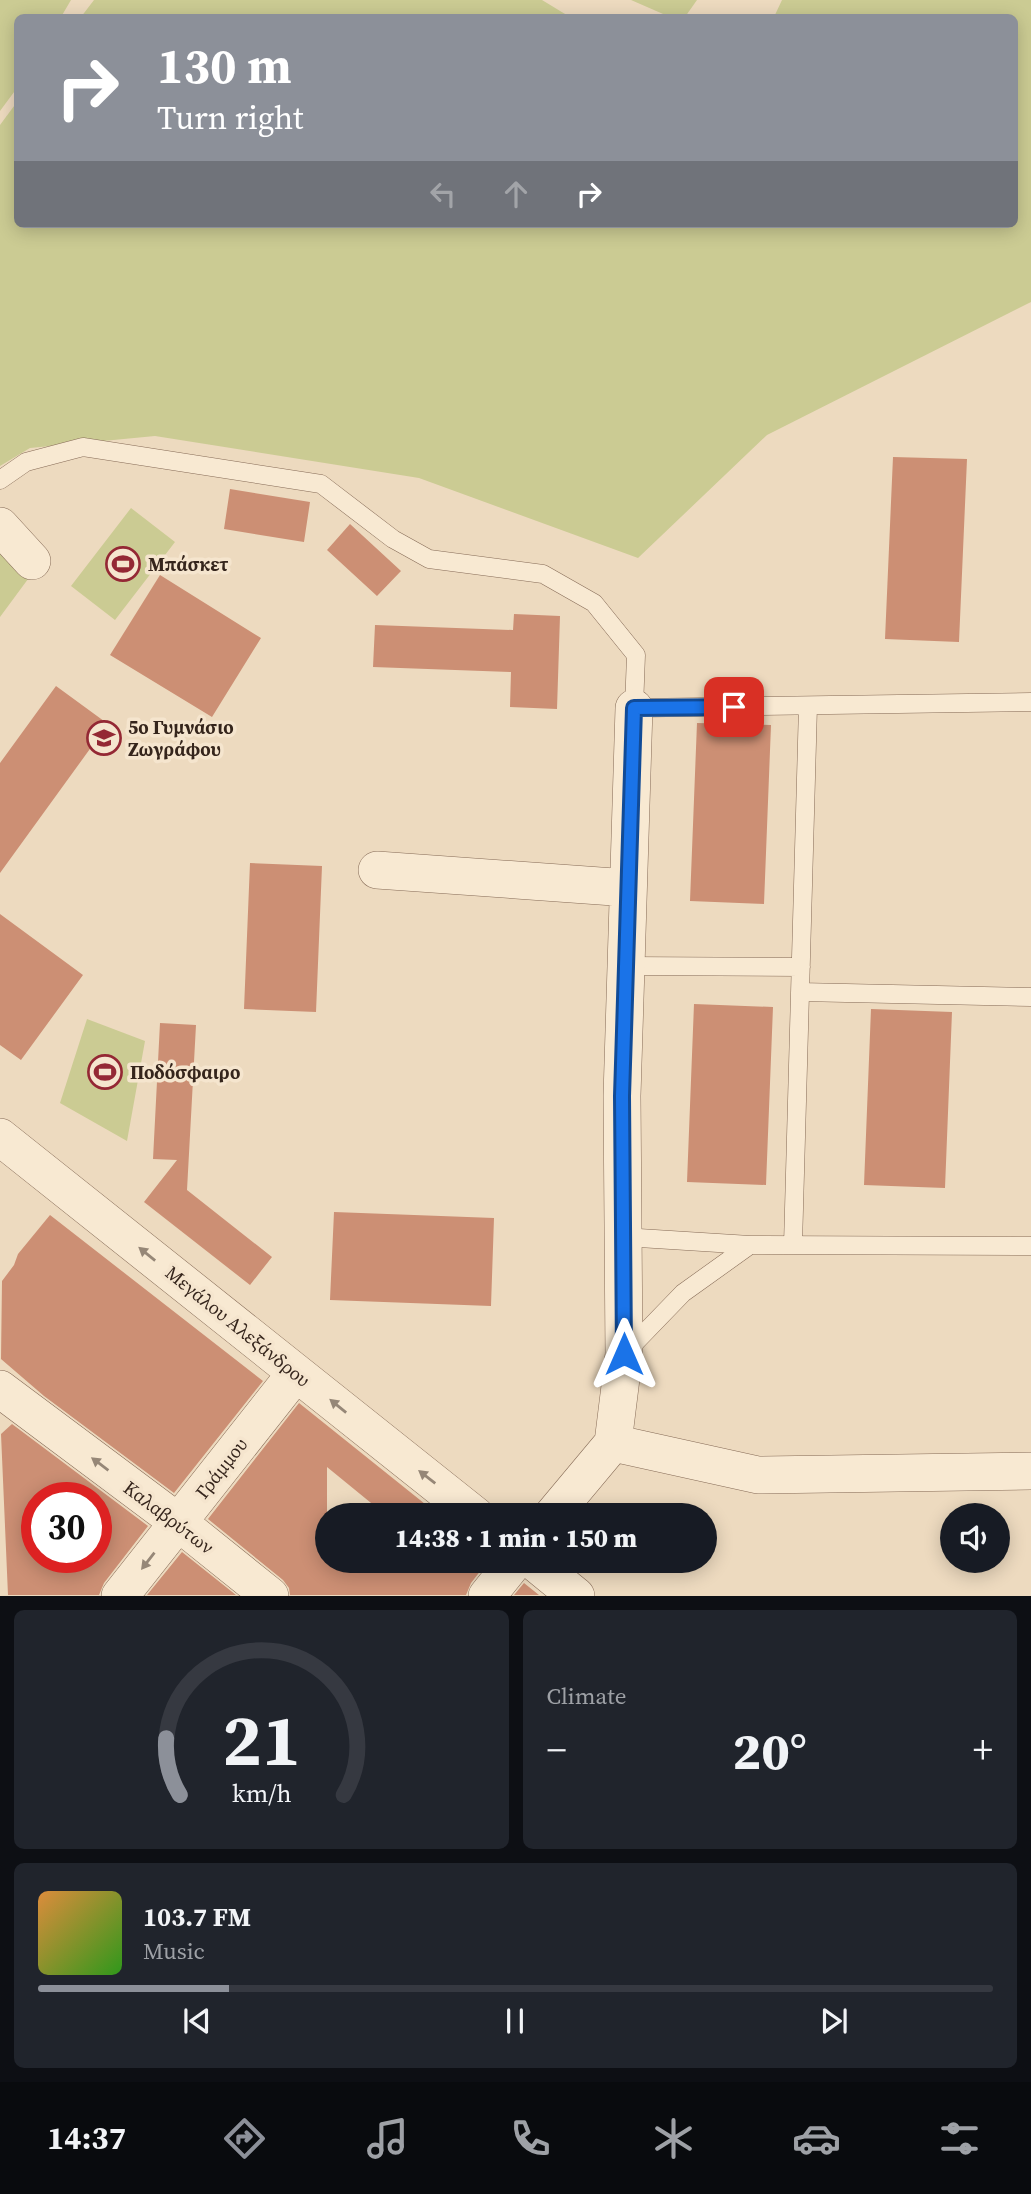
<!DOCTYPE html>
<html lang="en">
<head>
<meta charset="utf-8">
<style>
  body { margin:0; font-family:"Source Serif 4",serif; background:#20242c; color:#f1f3f6; height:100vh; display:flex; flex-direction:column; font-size:26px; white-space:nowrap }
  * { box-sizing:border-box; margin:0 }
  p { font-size:23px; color:#9ea1a6 }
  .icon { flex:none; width:38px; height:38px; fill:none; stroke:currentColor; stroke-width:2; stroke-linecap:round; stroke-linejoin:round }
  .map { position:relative; height:1596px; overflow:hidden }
  .drawer { display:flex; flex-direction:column; gap:14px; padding:14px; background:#0d0f14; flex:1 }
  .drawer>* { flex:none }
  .guide { position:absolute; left:14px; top:14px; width:1004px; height:214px; border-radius:10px; box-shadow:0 4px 18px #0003; background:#8c9099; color:#fff; overflow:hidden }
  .tools { position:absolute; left:940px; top:1503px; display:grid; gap:14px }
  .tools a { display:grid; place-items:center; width:70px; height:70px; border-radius:50%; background:#171b24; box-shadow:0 4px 18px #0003; font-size:35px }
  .speed { position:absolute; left:21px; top:1482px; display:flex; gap:14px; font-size:35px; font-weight:700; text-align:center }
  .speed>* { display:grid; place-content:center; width:91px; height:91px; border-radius:50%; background:#171b24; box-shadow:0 4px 18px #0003; line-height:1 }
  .speed .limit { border:10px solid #d22; background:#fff; color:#111 }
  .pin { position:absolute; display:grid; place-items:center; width:60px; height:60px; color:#fff; margin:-30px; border-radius:14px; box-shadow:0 4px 10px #0006 }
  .me { position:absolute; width:77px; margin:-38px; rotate:0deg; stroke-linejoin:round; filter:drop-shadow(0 0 5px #0008) }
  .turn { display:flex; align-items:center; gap:24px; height:147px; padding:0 28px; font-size:32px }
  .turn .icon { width:91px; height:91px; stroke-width:2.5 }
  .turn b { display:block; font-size:49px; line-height:60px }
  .lanes { display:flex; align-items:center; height:66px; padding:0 28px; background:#0003; justify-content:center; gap:35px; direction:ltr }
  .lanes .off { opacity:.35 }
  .big { font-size:52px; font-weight:800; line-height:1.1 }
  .drawer .card { flex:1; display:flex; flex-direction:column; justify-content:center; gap:10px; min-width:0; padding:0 24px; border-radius:10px; background:#20242c }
  .drawer .dial { align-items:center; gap:0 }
  .dial svg { height:182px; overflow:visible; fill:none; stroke:#363941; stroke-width:7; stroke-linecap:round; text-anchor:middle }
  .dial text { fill:#f1f3f6; stroke:none }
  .song { display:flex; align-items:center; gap:21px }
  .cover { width:84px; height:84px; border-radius:10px; background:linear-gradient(135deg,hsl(30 70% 55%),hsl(110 70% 35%)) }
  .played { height:7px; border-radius:4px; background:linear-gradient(90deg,#8c9099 20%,#363941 20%) }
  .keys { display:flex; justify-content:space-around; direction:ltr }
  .heat { display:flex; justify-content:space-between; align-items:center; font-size:38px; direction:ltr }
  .drawer .tiles { flex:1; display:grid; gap:14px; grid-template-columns:1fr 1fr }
  .card:last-child { grid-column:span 2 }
  .trip { position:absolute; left:315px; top:1503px; width:402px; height:70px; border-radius:35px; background:#171b24; box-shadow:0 4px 18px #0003; font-weight:800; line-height:70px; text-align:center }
  .menu { display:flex; height:112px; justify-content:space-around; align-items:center; background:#090b0e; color:#9ea1a6 }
  .menu .icon { width:49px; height:49px }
  .menu .active { color:#8c9099 }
  .menu b { font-size:32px; color:#f1f3f6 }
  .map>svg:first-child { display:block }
  .green { fill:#cbcb93 }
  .building { fill:#cc8f74; fill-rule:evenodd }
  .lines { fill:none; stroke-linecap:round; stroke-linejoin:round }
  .lane-casing { stroke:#866b57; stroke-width:19 }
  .street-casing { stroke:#866b57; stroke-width:38 }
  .lane { stroke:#f8e9d2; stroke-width:18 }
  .street { stroke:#f8e9d2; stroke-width:37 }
  .oneway { fill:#968777 }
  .route-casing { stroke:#114b97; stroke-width:18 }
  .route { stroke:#1a73e8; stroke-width:12 }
  .labels { text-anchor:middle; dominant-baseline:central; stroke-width:7; stroke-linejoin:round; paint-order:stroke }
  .poi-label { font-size:19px; font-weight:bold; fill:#35251c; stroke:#f5e5ce; text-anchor:start }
  .street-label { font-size:19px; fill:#35251c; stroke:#f5e5ce }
</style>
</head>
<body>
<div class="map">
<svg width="1031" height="1596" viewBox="0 0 1031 1596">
  <rect width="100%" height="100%" fill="#eddabf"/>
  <path class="green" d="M0,0h71l-10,17 -43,1 -1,70 -17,23z
    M94,0h448l28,17h-489z
    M631,0h66l-12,17h-15z
    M782,0h249v302l-264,133 -129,123 -219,-80 -264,-42 -125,12 -30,18v-341l17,-23 1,122h997v-206l-241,-1z
    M131,508l44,34 -60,78 -44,-34z
    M0,543l31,32 -31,42z
    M87,1019l58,22 -18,100 -67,-38z"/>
  <path class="building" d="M893,457l74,2 -8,183 -74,-3z
    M230,489l80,13 -6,40 -80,-13z
    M350,524l51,47 -24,25 -50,-46z
    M160,575l101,63 -49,79 -102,-62z
    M514,614l46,2 -3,93 -47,-2 1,-35 -138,-5 2,-42 138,5z
    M56,686l52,38 -108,149v-110z
    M697,723l74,2 -7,179 -74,-3z
    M250,863l72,3 -6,146 -72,-3z
    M0,914l83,61 -62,85 -21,-15z
    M694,1004l79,3 -7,178 -79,-3z
    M871,1009l81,3 -7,176 -81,-3z
    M160,1023l36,2 -9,165 85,67 -22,28 -106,-83 33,-42 -24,-1z
    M334,1212l160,6 -3,88 -161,-6z
    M50,1215l213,166 -89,112 -130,-97 -43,-37 1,-78 12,-16 4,-11z
    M299,1403l141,113h-53l-60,-49v94h161l-17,22 -5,12h-176l-1,-7 -6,-8 -75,-61z
    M12,1424l136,102 -44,57 -5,12h-91l-7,-161zM37,1498h59v60h-59z
    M182,1552l54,43h-89z
    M524,1583l15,12h-25z"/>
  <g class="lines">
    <g class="lane-casing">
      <path id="lane" d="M0,480l26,-18 57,-15 238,37 72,55 36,20 114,15 51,29 42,52 -2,53 397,-6
        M626,966l175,1
        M800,992l231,5
        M623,1237l127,8 281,1
        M793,1245l15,-539
        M626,1352l57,-59 67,-48"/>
    </g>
    <g class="street-casing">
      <path id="street" d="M0,526l32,35
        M377,870l251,18
        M0,1137l476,379
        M0,1389l178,133 92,74
        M613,1443l11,-89 -2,-258 12,-388
        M552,1516l61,-73 145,32 273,-4
        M533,1561l43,35
        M120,1596l176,-223
        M487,1596l28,-35"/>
    </g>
    <use href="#lane" class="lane"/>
    <use href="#street" class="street"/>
  </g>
  <defs><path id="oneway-solid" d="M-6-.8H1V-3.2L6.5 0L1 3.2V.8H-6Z" transform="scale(1.75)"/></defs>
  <g class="oneway">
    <use href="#oneway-solid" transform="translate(147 1254) rotate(-141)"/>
    <use href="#oneway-solid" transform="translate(338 1406) rotate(-141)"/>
    <use href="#oneway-solid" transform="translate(100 1464) rotate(-143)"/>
    <use href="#oneway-solid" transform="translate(427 1477) rotate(-142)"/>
    <use href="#oneway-solid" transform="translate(148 1561) rotate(128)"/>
  </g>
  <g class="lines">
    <g class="route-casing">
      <path id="route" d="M624,1354l-2,-258 12,-388 100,-1"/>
    </g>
    <use href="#route" class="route"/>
  </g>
  <defs>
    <g id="stadium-ring" transform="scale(1.75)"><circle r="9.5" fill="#f5e5ce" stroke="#942834" stroke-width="1.5"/><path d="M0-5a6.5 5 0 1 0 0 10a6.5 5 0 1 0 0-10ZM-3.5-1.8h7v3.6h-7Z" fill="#942834"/></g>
    <g id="school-ring" transform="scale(1.75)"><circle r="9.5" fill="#f5e5ce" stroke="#942834" stroke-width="1.5"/><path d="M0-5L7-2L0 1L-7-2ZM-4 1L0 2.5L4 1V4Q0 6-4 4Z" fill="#942834"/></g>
  </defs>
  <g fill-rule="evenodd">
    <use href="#stadium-ring" x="123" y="564"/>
    <use href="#school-ring" x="104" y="738"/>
    <use href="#stadium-ring" x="105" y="1072"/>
  </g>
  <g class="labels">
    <g class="poi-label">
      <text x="148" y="564">Μπάσκετ</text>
      <text x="128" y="727">5ο Γυμνάσιο<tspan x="128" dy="22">Ζωγράφου</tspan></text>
      <text x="130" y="1072">Ποδόσφαιρο</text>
    </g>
    <g class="street-label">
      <text transform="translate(238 1326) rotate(39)">Μεγάλου Αλεξάνδρου</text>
      <text transform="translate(221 1468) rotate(-52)">Γράμμου</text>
      <text transform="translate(169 1517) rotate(37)">Καλαβρύτων</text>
    </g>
  </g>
</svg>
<div class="tools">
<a><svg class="icon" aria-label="sound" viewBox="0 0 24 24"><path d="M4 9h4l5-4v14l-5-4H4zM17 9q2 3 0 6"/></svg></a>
</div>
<div class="speed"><div class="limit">30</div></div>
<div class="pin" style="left:734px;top:707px;background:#d93025"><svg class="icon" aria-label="arrive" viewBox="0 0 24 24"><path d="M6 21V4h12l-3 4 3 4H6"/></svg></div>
<svg class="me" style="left:624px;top:1354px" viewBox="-20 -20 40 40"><path d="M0-17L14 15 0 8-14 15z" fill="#1a73e8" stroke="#fff" stroke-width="4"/></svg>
<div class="trip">14:38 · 1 min · 150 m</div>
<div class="guide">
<div class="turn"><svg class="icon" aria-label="right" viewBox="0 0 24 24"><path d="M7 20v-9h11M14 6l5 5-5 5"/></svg><div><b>130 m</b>Turn right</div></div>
<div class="lanes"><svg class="icon off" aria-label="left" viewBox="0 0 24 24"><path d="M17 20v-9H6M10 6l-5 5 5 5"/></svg><svg class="icon off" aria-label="ahead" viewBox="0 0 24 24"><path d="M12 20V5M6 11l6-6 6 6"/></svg><svg class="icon" aria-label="right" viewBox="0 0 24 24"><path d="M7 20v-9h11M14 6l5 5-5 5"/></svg></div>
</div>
</div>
<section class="drawer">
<div class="tiles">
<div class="card dial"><svg viewBox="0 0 100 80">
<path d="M14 69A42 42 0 1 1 86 69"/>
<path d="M14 69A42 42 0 0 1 8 44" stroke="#8c9099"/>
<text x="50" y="56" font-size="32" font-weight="700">21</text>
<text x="50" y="72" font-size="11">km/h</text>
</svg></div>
<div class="card"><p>Climate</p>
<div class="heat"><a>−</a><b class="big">20°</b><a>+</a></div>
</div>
<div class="card">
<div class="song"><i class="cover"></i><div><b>103.7 FM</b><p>Music</p></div></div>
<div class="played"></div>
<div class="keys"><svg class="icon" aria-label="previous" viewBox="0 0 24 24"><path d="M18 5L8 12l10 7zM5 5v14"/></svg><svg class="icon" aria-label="pause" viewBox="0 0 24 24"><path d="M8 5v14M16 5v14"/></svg><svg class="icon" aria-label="next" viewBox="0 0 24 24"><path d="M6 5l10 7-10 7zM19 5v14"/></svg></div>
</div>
</div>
</section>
<nav class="menu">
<b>14:37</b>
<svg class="icon active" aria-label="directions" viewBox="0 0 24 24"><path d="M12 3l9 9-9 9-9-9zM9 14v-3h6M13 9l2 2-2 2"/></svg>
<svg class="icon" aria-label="music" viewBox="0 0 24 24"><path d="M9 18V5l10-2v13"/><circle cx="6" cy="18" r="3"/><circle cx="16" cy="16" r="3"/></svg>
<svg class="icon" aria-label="phone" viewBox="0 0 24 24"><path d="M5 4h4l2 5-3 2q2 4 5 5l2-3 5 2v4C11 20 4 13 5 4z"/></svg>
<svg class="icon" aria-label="climate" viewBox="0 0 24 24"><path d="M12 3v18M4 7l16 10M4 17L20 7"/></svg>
<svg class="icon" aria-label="car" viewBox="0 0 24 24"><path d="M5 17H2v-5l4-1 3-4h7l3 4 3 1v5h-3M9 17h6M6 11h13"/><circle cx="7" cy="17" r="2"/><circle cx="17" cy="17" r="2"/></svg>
<svg class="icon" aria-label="filters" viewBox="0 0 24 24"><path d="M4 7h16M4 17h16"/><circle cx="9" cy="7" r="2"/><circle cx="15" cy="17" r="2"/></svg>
</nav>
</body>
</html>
